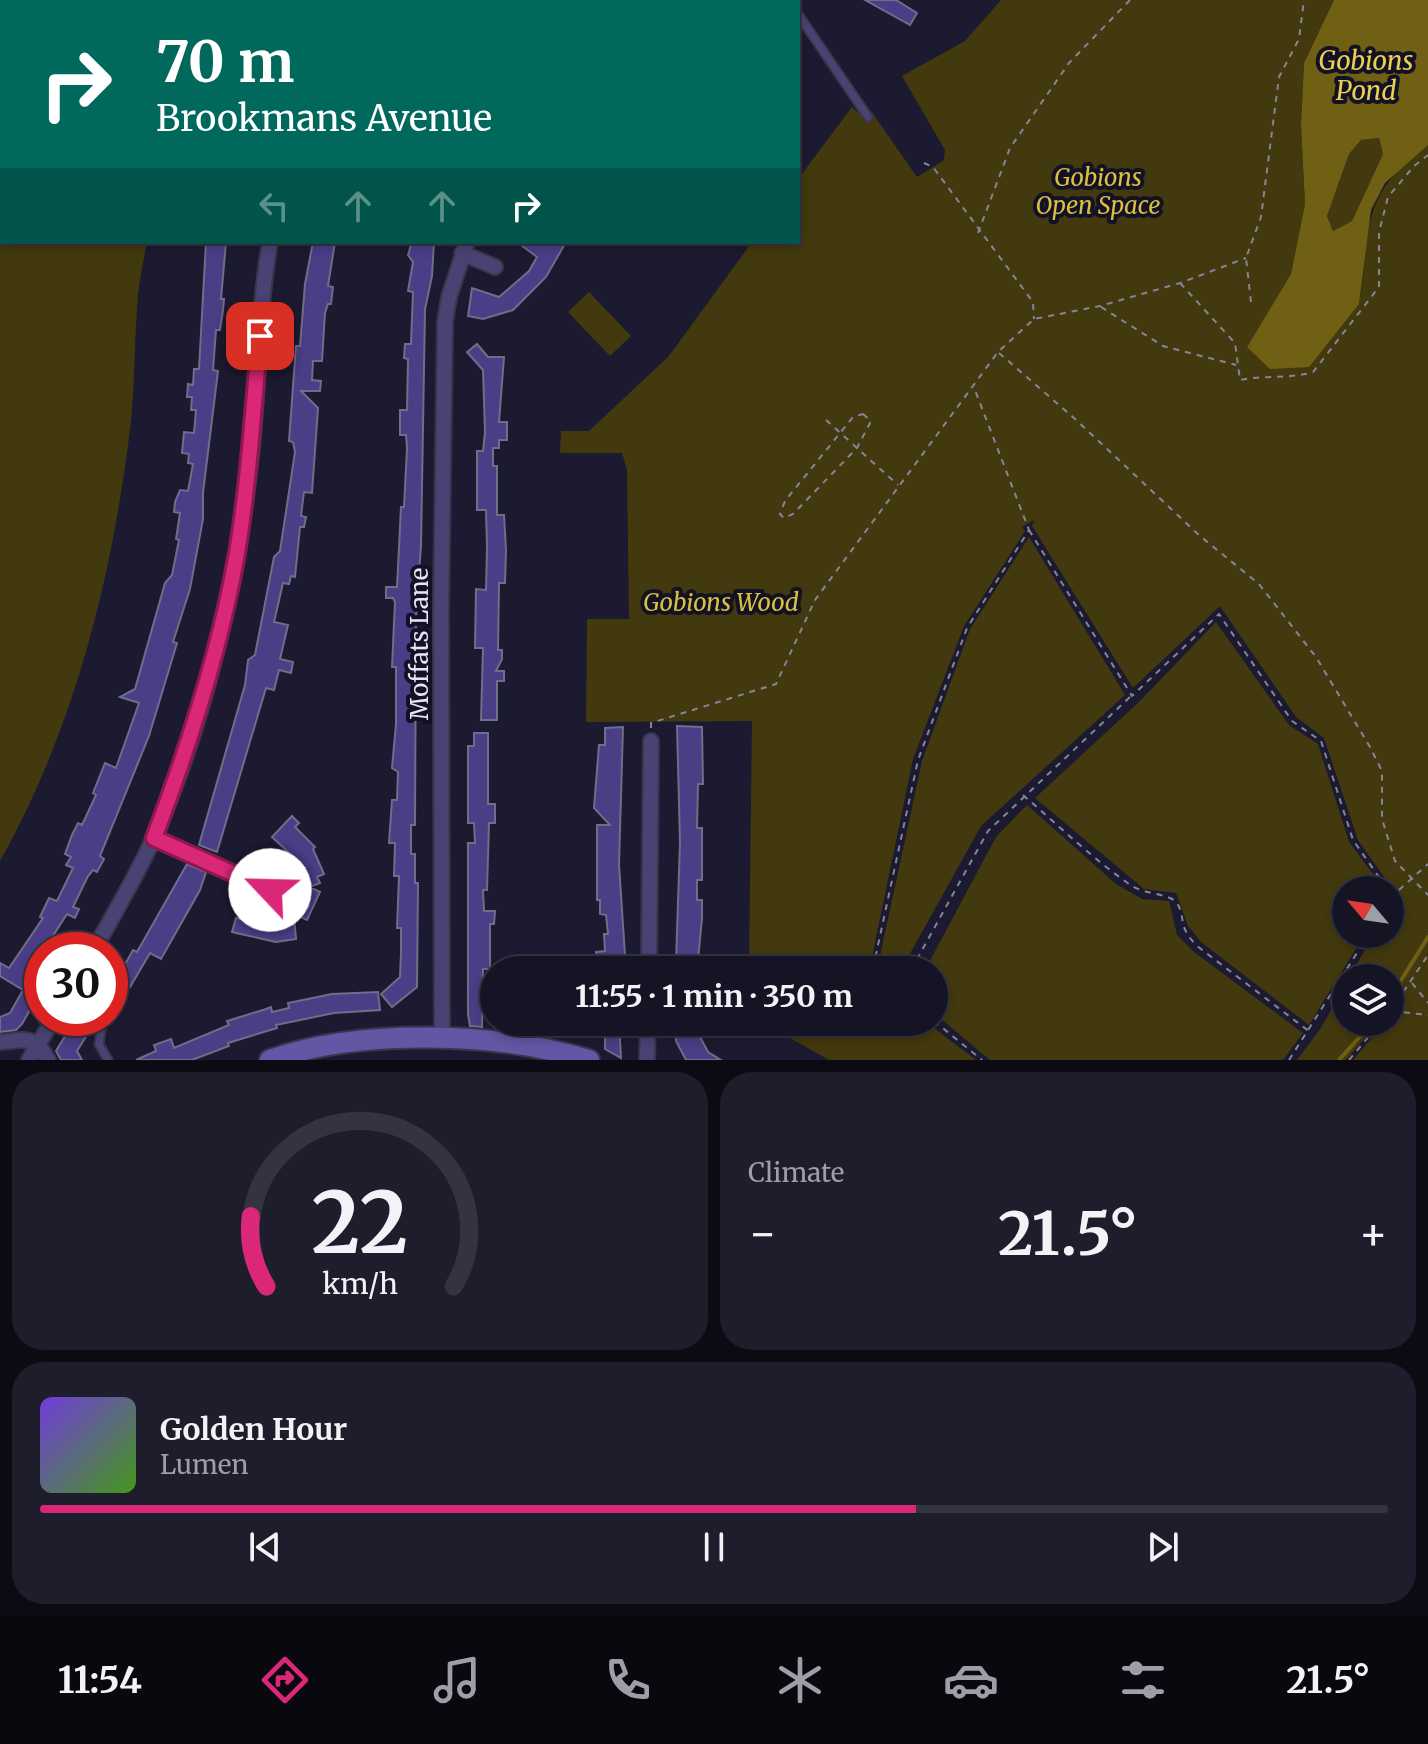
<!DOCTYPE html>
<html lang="en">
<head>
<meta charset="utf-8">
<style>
  body { margin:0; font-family:Merriweather,serif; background:#1e1d2c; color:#f1f3f6; height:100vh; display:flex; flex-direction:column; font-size:30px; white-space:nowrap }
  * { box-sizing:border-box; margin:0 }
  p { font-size:26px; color:#9d9ea6 }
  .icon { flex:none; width:44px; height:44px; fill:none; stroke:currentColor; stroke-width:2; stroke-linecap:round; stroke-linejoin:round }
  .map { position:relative; height:1060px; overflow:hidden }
  .details { display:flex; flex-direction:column; gap:12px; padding:12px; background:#0c0b14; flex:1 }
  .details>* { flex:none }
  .hud { position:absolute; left:0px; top:0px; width:800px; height:244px; box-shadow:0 4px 12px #0003,0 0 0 2px #343341; background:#00695c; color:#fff; overflow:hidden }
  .needle { width:52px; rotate:299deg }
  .fabs { position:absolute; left:1332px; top:876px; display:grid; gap:16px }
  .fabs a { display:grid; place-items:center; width:72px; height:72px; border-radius:50%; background:#151424; box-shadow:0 4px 12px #0003,0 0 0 2px #343341; font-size:40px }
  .speed { position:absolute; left:24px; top:932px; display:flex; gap:16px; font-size:40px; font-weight:700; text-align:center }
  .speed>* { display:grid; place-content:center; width:104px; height:104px; border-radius:50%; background:#151424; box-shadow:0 4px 12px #0003,0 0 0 2px #343341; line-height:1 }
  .speed .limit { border:12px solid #d22; background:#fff; color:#111 }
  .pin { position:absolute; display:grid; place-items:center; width:68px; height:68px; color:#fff; margin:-34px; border-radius:16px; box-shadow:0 4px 12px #0006 }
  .me { position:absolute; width:88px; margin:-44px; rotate:294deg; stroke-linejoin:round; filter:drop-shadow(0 0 6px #0008) }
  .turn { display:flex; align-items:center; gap:28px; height:168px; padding:0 24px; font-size:36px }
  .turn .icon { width:104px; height:104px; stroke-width:2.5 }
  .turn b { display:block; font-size:56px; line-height:68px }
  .lanes { display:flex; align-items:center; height:76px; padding:0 24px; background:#0003; justify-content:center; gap:40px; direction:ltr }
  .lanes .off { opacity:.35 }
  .big { font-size:60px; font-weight:700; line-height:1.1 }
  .details .tile { flex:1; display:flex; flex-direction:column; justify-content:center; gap:12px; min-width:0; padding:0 28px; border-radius:32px; background:#1e1d2c }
  .details .dial { align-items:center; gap:0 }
  .dial svg { height:208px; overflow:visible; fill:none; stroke:#343341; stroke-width:7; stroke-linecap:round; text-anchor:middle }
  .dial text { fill:#f1f3f6; stroke:none }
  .song { display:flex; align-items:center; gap:24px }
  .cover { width:96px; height:96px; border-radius:12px; background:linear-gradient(135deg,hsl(260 70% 55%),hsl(100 70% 35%)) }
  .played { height:8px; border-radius:4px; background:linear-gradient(90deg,#db2777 65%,#343341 65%) }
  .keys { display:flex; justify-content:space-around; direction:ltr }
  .heat { display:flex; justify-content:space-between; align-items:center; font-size:44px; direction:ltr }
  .details .tiles { flex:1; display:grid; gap:12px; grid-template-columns:1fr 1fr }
  .tile:last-child { grid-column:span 2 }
  .trip { position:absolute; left:480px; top:956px; width:468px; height:80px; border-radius:40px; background:#151424; box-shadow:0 4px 12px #0003,0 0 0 2px #343341; font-weight:700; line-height:80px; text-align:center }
  .tab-bar { display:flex; height:128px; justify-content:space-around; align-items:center; background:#08080e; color:#9d9ea6 }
  .tab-bar .icon { width:56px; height:56px }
  .tab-bar .selected { color:#db2777 }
  .tab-bar b { font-size:36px; color:#f1f3f6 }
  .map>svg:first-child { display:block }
  .green { fill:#43390e }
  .water { fill:#706014; fill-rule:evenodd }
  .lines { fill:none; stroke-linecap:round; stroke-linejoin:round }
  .stream { stroke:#706014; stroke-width:4 }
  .building { fill:#4a3e87; stroke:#6f6e88; stroke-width:2 }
  .lane-casing { stroke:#38364c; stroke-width:11 }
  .street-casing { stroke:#38364c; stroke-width:18 }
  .secondary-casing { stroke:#38364c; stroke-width:24 }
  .path { stroke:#868598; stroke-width:2; stroke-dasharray:6 6; stroke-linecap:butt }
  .lane { stroke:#494374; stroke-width:7 }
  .street { stroke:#494374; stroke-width:14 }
  .secondary { stroke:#6257a5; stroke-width:20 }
  .route-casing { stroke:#8e194d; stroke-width:20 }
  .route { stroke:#db2777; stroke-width:14 }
  .labels { text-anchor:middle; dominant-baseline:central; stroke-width:8; stroke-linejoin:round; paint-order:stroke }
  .park-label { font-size:24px; font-style:italic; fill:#dbc03d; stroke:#131125 }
  .street-label { font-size:24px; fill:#e6e5f5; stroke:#131125 }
  .water-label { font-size:26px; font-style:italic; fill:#ebd050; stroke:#131125 }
</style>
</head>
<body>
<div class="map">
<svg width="1428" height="1060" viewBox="0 0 1428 1060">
  <rect width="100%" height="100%" fill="#1c1a30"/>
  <path class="green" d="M0,0h208l-206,2v240h145c-4,22 -9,44 -10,66 -3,40 -2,81 -7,121 -18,149 -56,301 -130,432z
    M1001,0h333l-30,63 -3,62 4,79 -14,70 -44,73 112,-43c13,-77 -1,-108 69,-159v915h-75l32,-38h5v-44h-41l25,-44h16v-29l6,-11 -38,-54 -34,-102 -28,-21 -76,-111 -87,82 -101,-162 2,-6 -12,7 3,4 -61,95 -51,133 -42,203 11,8h-133l3,-249 -166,1 1,-103h42l-2,-149 -5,-17h-62l1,-22h28l80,-75 83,-114h46v-63l54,-72 5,5 14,-1 46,66 27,-17 1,-10 -43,-74 63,-35z
    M1379,138l4,16 -31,67 -19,10 -6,-15 22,-62 12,-14z
    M589,292l42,44 -21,20 -42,-44z
    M1029,537l96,158 -144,131 -79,142 -22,-12 42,-195 48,-132z
    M1216,622l73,103 29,19 31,98 36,48h-39v44h19l-56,91 -108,-83 -13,-16 -12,-33 -32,-4 -109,-91 105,-97z
    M1027,805l89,79 26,15 27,2 8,34 17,17 109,81 -20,27h-293l-56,-47v-43h-9l71,-133z
    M1346,984v38h33l-33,38h-49l24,-32z
    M762,1022h164l50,38h-147z"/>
  <path class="water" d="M1334,0h94v145l-43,38 -14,27 -12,94 -50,63 -39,2 -23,-22 44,-73 14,-70 -4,-79 3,-62zM1379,138l4,16 -31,67 -19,10 -6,-15 22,-62 12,-14z"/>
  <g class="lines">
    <path class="stream" d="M1390,998l38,-61
      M1339,1060l34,-38"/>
  </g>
  <path class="building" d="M865,0h31l21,13 -7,12z
    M206,242h20l-5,57h3l-1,11 -3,20h-4l-3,40 5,1 -15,122v26l-13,70 -17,53 4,1 -28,93 -49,120 4,3 -7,13 -4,-2 -5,6 -15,31 6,2 -4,9 -8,-4 -16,25 6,4 -5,7h-10v28l-5,8 5,3 -20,35 -6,6 -16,2v-15l10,-4 13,-23 -23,-14v-13l9,5 34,-50 -3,-1 9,-19 8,3 16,-33 -7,-3 5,-8 -6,-3 7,-19 6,-12 4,2 14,-30 -3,-2 12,-30 11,5 23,-65 -19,-6 15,-8 30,-106 7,-8 7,-35 -3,-1 4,-26 -6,-1 1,-10 5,-12 8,1 5,-27 -5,-1 1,-9 -7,-1 2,-21 10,1 2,-23h-5l1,-13h-5l1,-13 5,1 1,-16h5z
    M313,242h22l-7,44 5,1 -2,17h-3l-3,9 -3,48h-9l-1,19 9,1 -1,10h-19l17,17 -6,85 -8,-1 -3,24 5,1 -2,10h-4l-5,50 -4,-1 -2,8 -6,-1 -9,39 14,3 -8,34 13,3 -2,11 -12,-3 -5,20 -8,-2 -49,164 -18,-7 46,-160 3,-25 7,-5 19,-98 6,-6 15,-99 -2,-10 -4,-1 7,-95h4l5,-62z
    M412,242h22l-2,34 -7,33 -4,236 -5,72 -1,208h-4v29h4v29h3l-1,104 -25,20 -11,-13 19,-17 1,-24v-25h-4l2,-52h-5l1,-33h-6l3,-43h5l1,-28 -6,-4 4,-44v-57h-4l3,-65 -2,-4h-7v-11h11l4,-80h3l3,-59 -1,-13h-6v-25h7l1,-51 -4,-1 1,-14h6l2,-52 -5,-1 5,-29 -5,-7z
    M517,242h49l-20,35 -33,33 -30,9 -15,-3 4,-28 27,9 30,-26 8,-14z
    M477,344l11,13h16l-5,65h8v18h-8v8h-6v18h4v49h7l2,35 -1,33h-6l-1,67h4v9l-6,12h8v10h-7v39h-16l2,-72h-8l1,-59 10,1 1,-43 -1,-37h-9v-59h6l2,-19 -2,-62 -16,-18z
    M677,726l25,1 1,57h-5l-1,44h5v52h-5v20h5v18l-5,52h-16v-8h-5l4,-120z
    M623,727l-4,138 7,105h-28l-2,-18 9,-1 -1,-17h4l-2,-19 -6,-1v-14h-3v-75h13l-16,-17 5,-63h6v-17z
    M474,733h14v71h7v19h-6l-2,67h-4l1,21h11l-1,13h-4v45h-7l-1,58 -12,-1 -2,-12v-171h7l-1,-20h-6v-77h6z
    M292,816l7,7 -4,4 20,20 -2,2 11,25 -7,3 3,6 -10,4 10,5 -13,28 -13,-6 7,-15 -6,-2 9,-18 -4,-9 5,-2 -33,-31z
    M187,864l19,8 -6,18 -39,69 -11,-6 -20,34 -5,-3 -15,26v-29l4,3 19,-34 4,2z
    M242,916l12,6 40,-6 2,23 -20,3 -44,-10 4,-14 5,1z
    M378,992l2,18 -46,3 -58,12 1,3 -49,15 1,3 -37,14h-56l20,-9 -2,-6 17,-6 3,9 55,-23 -2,-4 39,-12 5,-2 1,5 17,-4 -1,-5 44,-9z
    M76,1018h17l1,6 -17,27 5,9h-21l-5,-9z
    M605,1022h14l2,36 -16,-9z
    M676,1022h22v11l10,19 13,8h-35l-10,-19z"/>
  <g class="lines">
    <g class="lane-casing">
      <path id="lane" d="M781,0l5,2
        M675,2l1,-2
        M737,2l24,-2
        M798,14l70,103
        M99,1018l3,7 -3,19 9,16"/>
    </g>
    <g class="street-casing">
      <path id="street" d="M338,2v-2
        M716,2l1,-2
        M462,253l33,14
        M154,838l116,52
        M94,950c20,-37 43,-74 60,-113 54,-122 83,-257 98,-389 7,-68 6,-138 18,-206
        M649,970l2,-229
        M442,1039l-1,-428 4,-289 4,-25 18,-55
        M0,1042c27,-2 34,-8 48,18
        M29,1060l25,-42
        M647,1060l1,-38"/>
    </g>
    <g class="secondary-casing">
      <path id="secondary" d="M270,1060c90,-32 228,-28 319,0"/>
    </g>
    <path class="path" d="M924,163l9,4 100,135 1,17
      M978,233l32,-85 59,-85 61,-63
      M1180,283l55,60 5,37c24,-5 52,-1 73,-8l66,-85v-55l9,-35 26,-31 14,-11
      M1251,302l-5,-44 15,-41 18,-140 20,-38 5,-39
      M1101,307l62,39 73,19
      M999,353l75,65 126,118 59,48 57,73 54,90 12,24v48l13,42 33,34
      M863,414l8,7 -14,27 -64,66 -9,4 -4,-4 5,-13 68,-84z
      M826,420l72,65
      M1029,530l103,166 87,-82 73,107 29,20 32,99 35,50
      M651,728v-5l125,-39 39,-84 183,-248 36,-33 66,-13 80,-23 66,-25
      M1023,795c36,31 71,65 109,91 12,8 39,8 45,17 10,17 -1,21 20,43l113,86
      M1390,898l38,-34
      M894,970l-19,-11 43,-199 49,-132 62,-98 -56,-145
      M911,970l77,-139 143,-135
      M1412,983l16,20
      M1392,1011l36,4
      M1390,1012l38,-57
      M934,1021l48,39
      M1289,1060l80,-126
      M1349,1060l32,-38"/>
    <use href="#lane" class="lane"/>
    <use href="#street" class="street"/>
    <use href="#secondary" class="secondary"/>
  </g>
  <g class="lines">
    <g class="route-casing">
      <path id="route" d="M260,336c-7,73 -11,145 -23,217 -17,98 -48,193 -83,285l116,52"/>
    </g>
    <use href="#route" class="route"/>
  </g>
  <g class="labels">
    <g class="park-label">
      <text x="1098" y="177">Gobions<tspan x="1098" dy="28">Open Space</tspan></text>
      <text x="721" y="602">Gobions Wood</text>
    </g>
    <g class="street-label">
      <text transform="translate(419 644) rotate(-90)">Moffats Lane</text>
    </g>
    <g class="water-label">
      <text x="1366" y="60">Gobions<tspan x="1366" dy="30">Pond</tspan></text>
    </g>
  </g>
</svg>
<div class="fabs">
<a><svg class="needle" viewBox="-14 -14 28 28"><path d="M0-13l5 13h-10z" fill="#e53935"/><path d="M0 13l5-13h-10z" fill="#9d9ea6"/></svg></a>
<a><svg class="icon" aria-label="layers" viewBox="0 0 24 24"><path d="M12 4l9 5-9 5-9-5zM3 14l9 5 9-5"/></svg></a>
</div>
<div class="speed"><div class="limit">30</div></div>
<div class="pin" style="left:260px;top:336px;background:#d93025"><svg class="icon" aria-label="arrive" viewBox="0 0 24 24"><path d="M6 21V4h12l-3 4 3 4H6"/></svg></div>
<svg class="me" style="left:270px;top:890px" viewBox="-20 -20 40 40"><circle r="19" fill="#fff"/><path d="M0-13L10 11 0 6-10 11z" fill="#db2777"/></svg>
<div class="trip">11:55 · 1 min · 350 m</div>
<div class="hud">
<div class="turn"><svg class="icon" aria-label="right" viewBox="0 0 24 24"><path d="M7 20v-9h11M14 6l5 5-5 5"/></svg><div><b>70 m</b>Brookmans Avenue</div></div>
<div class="lanes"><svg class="icon off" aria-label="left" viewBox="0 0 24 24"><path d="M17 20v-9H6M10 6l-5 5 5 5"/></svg><svg class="icon off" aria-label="ahead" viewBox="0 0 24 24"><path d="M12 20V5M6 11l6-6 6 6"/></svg><svg class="icon off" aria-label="ahead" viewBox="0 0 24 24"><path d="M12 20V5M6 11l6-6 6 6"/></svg><svg class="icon" aria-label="right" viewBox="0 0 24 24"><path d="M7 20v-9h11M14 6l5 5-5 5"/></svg></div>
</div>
</div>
<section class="details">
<div class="tiles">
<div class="tile dial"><svg viewBox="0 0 100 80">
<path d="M14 69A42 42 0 1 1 86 69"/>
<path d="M14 69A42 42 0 0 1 8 42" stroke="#db2777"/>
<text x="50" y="56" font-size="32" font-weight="700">22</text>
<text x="50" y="72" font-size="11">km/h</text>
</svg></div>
<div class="tile"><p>Climate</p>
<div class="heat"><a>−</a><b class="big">21.5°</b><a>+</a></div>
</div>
<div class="tile">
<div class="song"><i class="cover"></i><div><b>Golden Hour</b><p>Lumen</p></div></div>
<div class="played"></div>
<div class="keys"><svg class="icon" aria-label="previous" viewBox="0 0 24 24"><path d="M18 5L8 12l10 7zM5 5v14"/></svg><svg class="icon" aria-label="pause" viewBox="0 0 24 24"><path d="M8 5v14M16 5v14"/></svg><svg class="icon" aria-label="next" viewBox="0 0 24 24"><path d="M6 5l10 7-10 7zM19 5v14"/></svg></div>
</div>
</div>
</section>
<nav class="tab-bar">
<b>11:54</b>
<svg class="icon selected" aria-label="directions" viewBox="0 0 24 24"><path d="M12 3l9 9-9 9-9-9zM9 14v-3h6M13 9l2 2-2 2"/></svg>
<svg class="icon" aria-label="music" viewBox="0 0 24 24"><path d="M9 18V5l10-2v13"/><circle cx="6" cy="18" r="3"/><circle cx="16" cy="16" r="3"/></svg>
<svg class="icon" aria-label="phone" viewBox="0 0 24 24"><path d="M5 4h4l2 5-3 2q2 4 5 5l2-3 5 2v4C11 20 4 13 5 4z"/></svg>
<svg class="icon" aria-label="climate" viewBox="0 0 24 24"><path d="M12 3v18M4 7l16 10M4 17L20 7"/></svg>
<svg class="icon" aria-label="car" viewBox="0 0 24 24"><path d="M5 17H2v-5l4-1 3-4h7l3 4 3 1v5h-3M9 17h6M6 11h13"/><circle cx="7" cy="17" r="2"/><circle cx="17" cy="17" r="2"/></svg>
<svg class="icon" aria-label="filters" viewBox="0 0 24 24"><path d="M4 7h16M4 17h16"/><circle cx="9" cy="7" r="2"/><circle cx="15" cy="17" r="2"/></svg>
<b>21.5°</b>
</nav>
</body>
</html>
